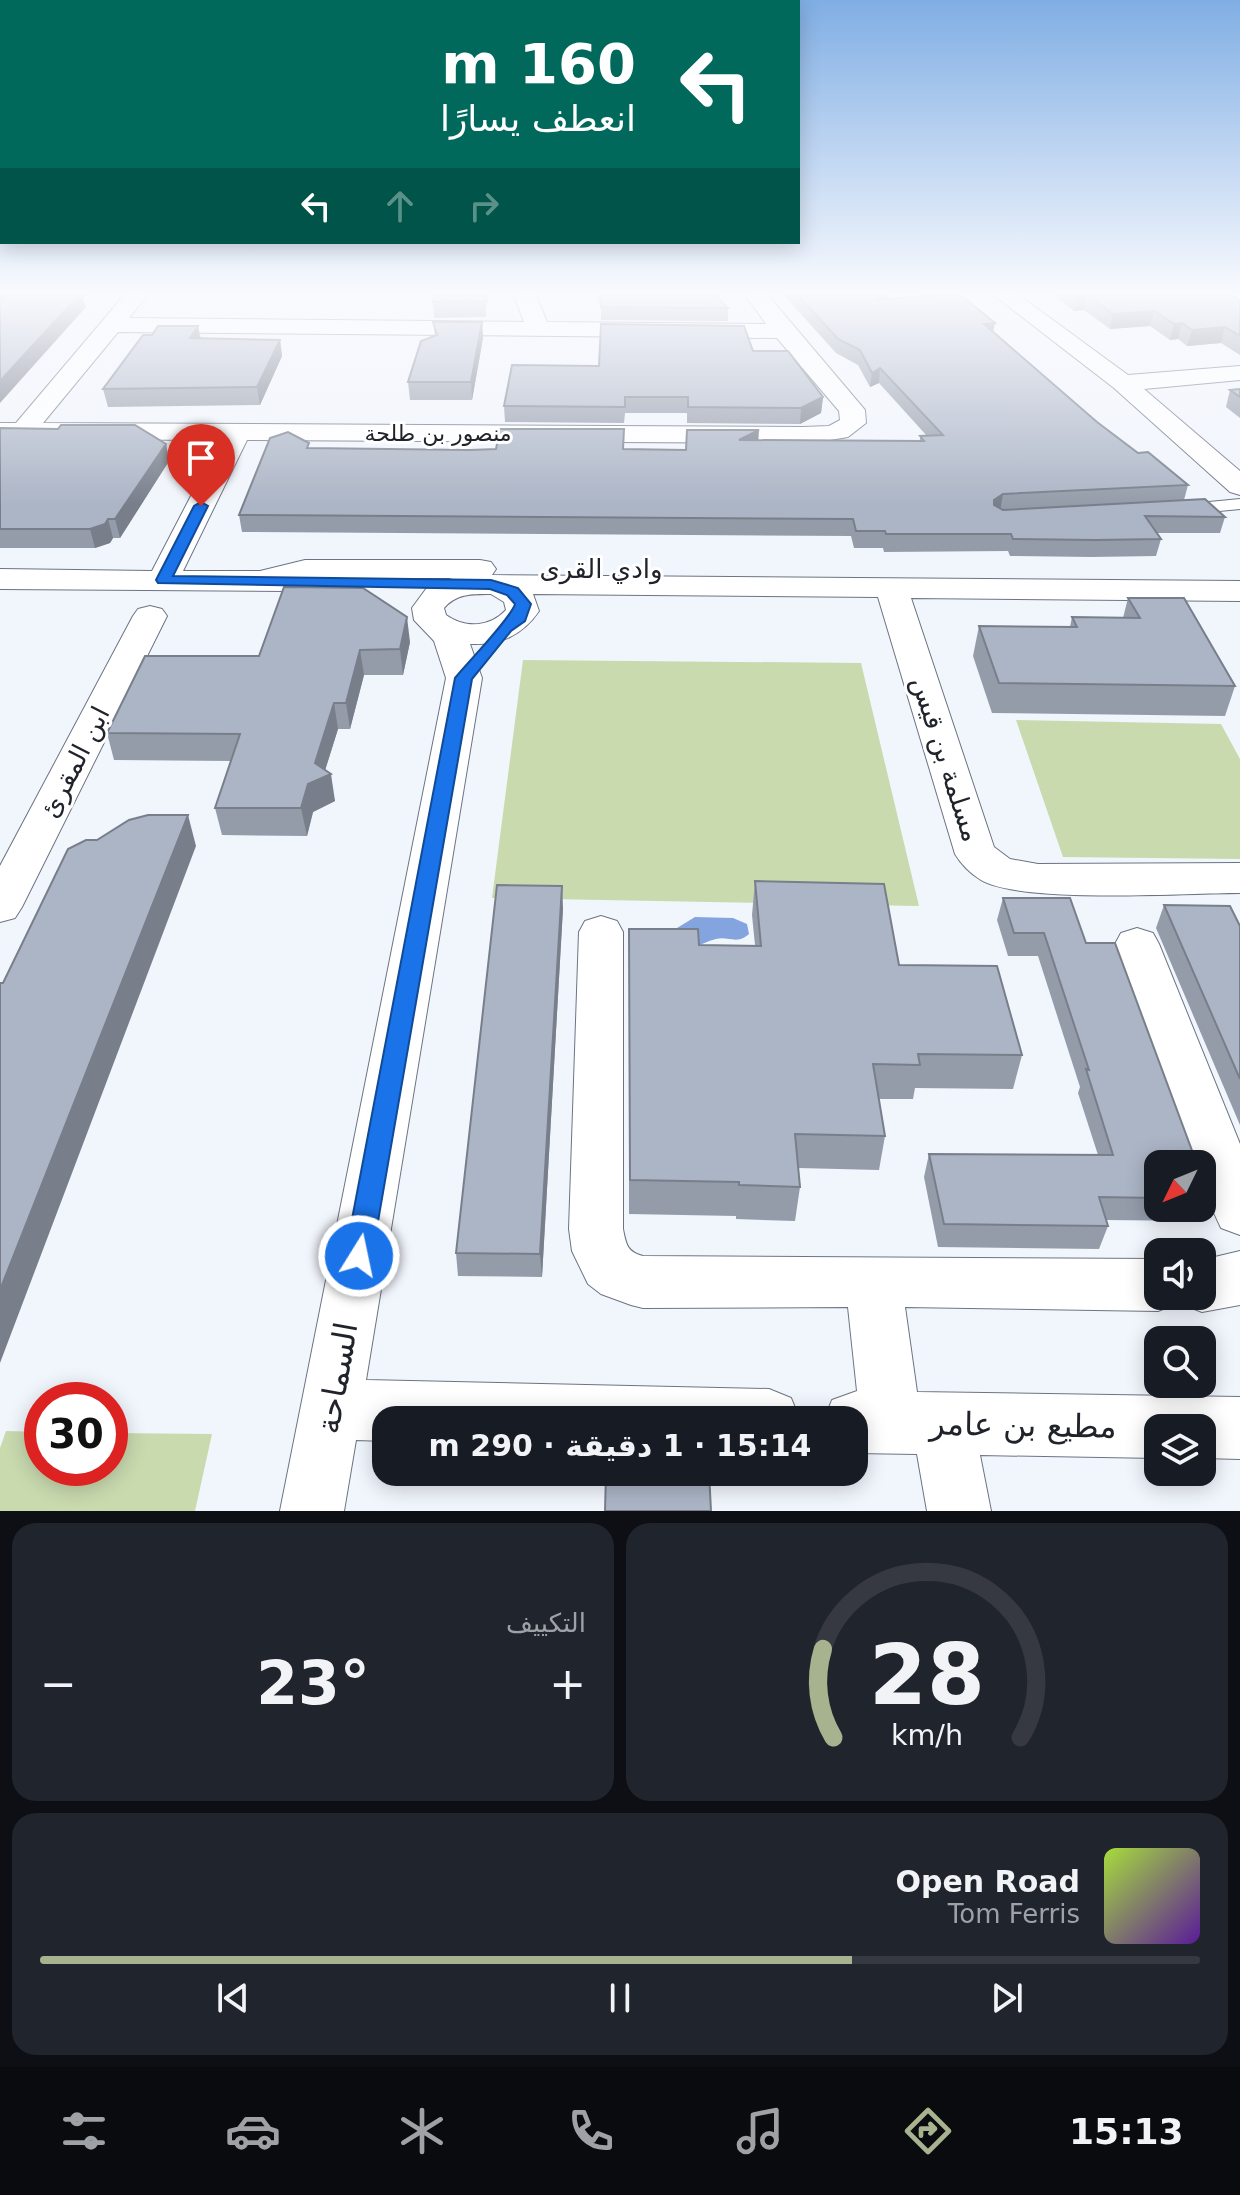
<!DOCTYPE html>
<html lang="ar">
<head>
<meta charset="utf-8">
<style>
  body { margin:0; font-family:"DejaVu Sans",Vazirmatn,sans-serif; background:#20242c; color:#f1f3f6; direction:rtl; height:100vh; display:flex; flex-direction:column; font-size:30px; white-space:nowrap }
  * { box-sizing:border-box; margin:0 }
  p { font-size:26px; color:#9ea1a6 }
  .icon { flex:none; width:44px; height:44px; fill:none; stroke:currentColor; stroke-width:2; stroke-linecap:round; stroke-linejoin:round }
  .map { position:relative; height:1511px; overflow:hidden; direction:ltr }
  .drawer { display:flex; flex-direction:column; gap:12px; padding:12px; background:#0d0f14; flex:1 }
  .drawer>* { flex:none }
  .hud { position:absolute; left:0px; top:0px; width:800px; height:244px; box-shadow:0 4px 20px #0003; direction:rtl; background:#00695c; color:#fff; overflow:hidden }
  .needle { width:52px; rotate:227deg }
  .controls { position:absolute; left:1144px; top:1150px; display:grid; gap:16px }
  .controls a { display:grid; place-items:center; width:72px; height:72px; border-radius:16px; background:#171b24; box-shadow:0 4px 20px #0003; font-size:40px }
  .speed { position:absolute; left:24px; top:1382px; display:flex; gap:16px; font-size:40px; font-weight:700; text-align:center }
  .speed>* { display:grid; place-content:center; width:104px; height:104px; border-radius:50%; background:#171b24; box-shadow:0 4px 20px #0003; line-height:1 }
  .speed .limit { border:12px solid #d22; background:#fff; color:#111 }
  .pin { position:absolute; display:grid; place-items:center; width:68px; height:68px; color:#fff; margin:-82px -34px; border-radius:50% 50% 50% 0; rotate:-45deg; box-shadow:0 0 8px #0007 }
  .pin .icon { rotate:45deg }
  .me { position:absolute; width:88px; margin:-44px; rotate:10deg; stroke-linejoin:round; filter:drop-shadow(0 0 6px #0008) }
  .turn { display:flex; align-items:center; gap:28px; height:168px; padding:0 32px; font-size:36px }
  .turn .icon { width:104px; height:104px; stroke-width:2.5 }
  .turn b { display:block; font-size:56px; line-height:68px }
  .lanes { display:flex; align-items:center; height:76px; padding:0 32px; background:#0003; justify-content:center; gap:40px; direction:ltr }
  .lanes .off { opacity:.35 }
  .big { font-size:60px; font-weight:600; line-height:1.1 }
  .drawer .tile { flex:1; display:flex; flex-direction:column; justify-content:center; gap:12px; min-width:0; padding:0 28px; border-radius:24px; background:#20242c }
  .drawer .dial { align-items:center; gap:0 }
  .dial svg { height:208px; overflow:visible; fill:none; stroke:#363941; stroke-width:7; stroke-linecap:round; text-anchor:middle }
  .dial text { fill:#f1f3f6; stroke:none }
  .song { display:flex; align-items:center; gap:24px }
  .cover { width:96px; height:96px; border-radius:12px; background:linear-gradient(135deg,hsl(80 70% 55%),hsl(270 70% 35%)) }
  .played { height:8px; border-radius:4px; background:linear-gradient(90deg,#a7b38f 70%,#363941 70%) }
  .keys { display:flex; justify-content:space-around; direction:ltr }
  .heat { display:flex; justify-content:space-between; align-items:center; font-size:44px; direction:ltr }
  .drawer .tiles { flex:1; display:grid; gap:12px; grid-template-columns:1fr 1fr }
  .tile:last-child { grid-column:span 2 }
  .trip { position:absolute; left:372px; top:1406px; width:496px; height:80px; border-radius:24px; background:#171b24; box-shadow:0 4px 20px #0003; font-weight:600; line-height:80px; text-align:center; direction:rtl }
  .menu { display:flex; height:128px; justify-content:space-around; align-items:center; background:#090b0e; color:#9ea1a6 }
  .menu .icon { width:56px; height:56px }
  .menu .on { color:#a7b38f }
  .menu b { font-size:36px; color:#f1f3f6 }
  .map>svg:first-child { display:block }
  .green { fill:#c9daaf }
  .water { fill:#84a4df }
  .lines { fill:none; stroke-linecap:round; stroke-linejoin:round }
  .lane-casing { stroke:#6c7484; stroke-width:2 }
  .street-casing { stroke:#6c7484; stroke-width:2 }
  .lane { fill:#fff; fill-rule:evenodd }
  .street { fill:#fff; fill-rule:evenodd }
  .wall { fill:#949caa }
  .shaded-wall { fill:#787f8b }
  .building { fill:#acb5c6; stroke:#787f8b; stroke-width:2 }
  .route { fill:#1a73e8; stroke:#114b97; stroke-width:2 }
  .labels { text-anchor:middle; dominant-baseline:central; stroke-width:6; stroke-linejoin:round; paint-order:stroke }
  .far-street-label { font-size:22px; fill:#20232a; stroke:#fff }
  .street-label { font-size:26px; fill:#20232a; stroke:#fff }
  .near-street-label { font-size:32px; fill:#20232a; stroke:#fff }
</style>
</head>
<body>
<div class="map">
<svg width="1240" height="1511" viewBox="0 0 1240 1511">
  <rect width="100%" height="100%" fill="#f1f5fc"/>
  <path class="green" d="M523,660l338,3 58,243 -427,-8z
    M1016,720l205,4 19,35v100l-177,-2z
    M6,1431l36,1v36h68v-35l102,1 -17,77h-195v-63z"/>
  <path class="water" d="M695,917l38,1 14,6 2,10c-12,11 -20,2 -33,5 -10,2 -15,7 -26,8l-16,-14 3,-5z"/>
  <g class="lines">
    <g class="lane-casing">
      <path id="lane" d="M1240,499v10l-52,5 -8,-5 8,-5z"/>
    </g>
    <g class="street-casing">
      <path id="street" d="M126,293h23l-20,25 395,4 -11,-29h22l12,29 219,2 -22,-31h22l99,117 1,13 -18,14 -36,6 -565,-3 -64,131h77l45,-11h175l11,2 5,7 -4,6 748,6v20l-329,-3 83,249 16,12 28,5 202,-1v30c-54,0 -219,11 -259,-13 -10,-6 -20,-16 -26,-26l-77,-257 -345,-3 6,17c-17,25 -39,34 -69,33l12,34 -116,702 403,9 22,9 9,22h-414v21l-30,-1 -12,71h-64l166,-833 -12,-37 -20,-21 -2,-12 14,-19 26,-11h-146l-4,2 -4,8 -11,3 -287,-2v-20l152,2 68,-131 -220,-1v-16h16zM118,332l659,6 62,73 1,9 -11,6 -26,1 -760,-4zM491,594l13,8 2,8c-16,17 -40,19 -60,5l-2,-7c13,-15 29,-14 47,-14z
        M991,293h25l112,82 112,-9v14l-96,9 96,82v24l-10,-3 -116,-104z
        M150,606l12,3 5,7 -145,291 -7,11 -15,4v-56l133,-250 5,-7z
        M601,916l16,5 6,11v297c3,15 4,23 20,27l515,3v37h44v-36l38,-9v54l-38,7 -20,-8 -2,-4 -2,3 -20,8 -253,-4 12,85 323,5v62l-38,-1v-30h-44v30l-178,-3 11,56h-64l-10,-57 -63,-1v-33h-30l8,-20 25,-9 -9,-84 -205,1 -12,-3 -30,-11 -13,-10 -16,-33 -3,-22 10,-297 6,-11z
        M1137,928l16,5 6,11 81,200v91l-19,-7c-10,-21 -19,-41 -19,-64h-6l-81,-220 6,-11z"/>
    </g>
    <use href="#lane" class="lane"/>
    <use href="#street" class="street"/>
  </g>
  <path class="wall" d="M487,293l1,10h-2v14l-52,1 -1,-16z
    M594,293h119l15,15v13l-127,-1v-13z
    M782,293h109l-5,6 107,33 104,90 41,31 50,32 -4,15 41,17 -5,16h-63l4,6 -5,17 -65,1 -81,-1 -2,-5 -124,1 -1,-4h-29l-3,-12 -609,-4 -3,-17 70,-67 161,2 153,-1 63,1 73,-10 161,1v-5h7l-48,-53 -9,4 -12,-22 -22,-12z
    M1051,293h176l13,7v55l-19,-12 -34,3 -9,-7 -8,1 -20,-14 -40,3 -26,-19 -10,1z
    M433,322h49l1,16 -11,62h-62l-2,-18 27,-46z
    M198,326l3,13 79,1 2,16 -22,49 -152,2 -5,-18 49,-54z
    M753,351l70,46 -2,16 -21,11 -113,-1v-10h-62l-1,10 -119,-1 -1,-16 95,-40z
    M1240,389v29l-14,-11 4,-17z
    M0,428l166,16 3,17 -49,77h-7l-3,5 -15,5h-95z
    M1128,598l107,88 -10,30 -233,-3 -19,-57 6,-30 91,1 2,-10 51,1z
    M410,642l-7,33h-39l-14,54h-12l-13,41 10,31 -22,11 -6,24 -85,-1 -7,-27 16,-47 -117,-1 -7,-27 152,-77z
    M755,881l144,84 123,90 -9,34 -98,-1 -2,11h-34l6,37 -6,34 -81,-2 2,19 -5,34 -59,-2v-3l-107,-2v-285l70,16h56l-3,-30z
    M1003,898h67l88,266v44h44v-30l7,20 -10,23 -93,-1 2,6 -9,23 -161,-2 -14,-70 5,-23 169,1 -20,-62 2,-6 -42,-131h-30l-11,-36z
    M1164,905l76,21v199l-84,-197z
    M563,908l-21,369 -84,-1 -2,-23z"/>
  <path class="shaded-wall" d="M0,293h4l2,10 -6,2z
    M71,293h17l-5,5 3,9 -86,96v-22z
    M480,293h7l1,10h-2z
    M882,293h9l-16,21 1,-14z
    M1087,294l-3,16 -10,1 4,-16z
    M1154,311l-4,15 -40,3 3,-15z
    M482,322l1,16 -11,62 -1,-18z
    M995,323l-3,14 -8,-13z
    M1182,323l-4,16 -8,1 4,-16z
    M198,326l3,17 -11,-5z
    M1225,327l-4,16 -34,3 5,-16z
    M280,340l2,16 -22,49 -3,-18z
    M880,368l-1,15 -9,4 2,-14z
    M823,397l-2,16 -21,11 1,-16z
    M759,430l-1,16 -19,-6z
    M166,444l3,17 -49,77 -5,-19z
    M1003,494l-3,17 -10,5 4,-16z
    M108,519l5,19 -3,5 -15,5 -5,-19z
    M407,617l3,25 -7,33 -3,-26z
    M360,650l4,25 -14,54 -4,-26z
    M334,703l4,26 -15,48 8,-3 4,27 -22,11 -6,24 -6,-28z
    M188,815l8,31 -196,517v-73z
    M562,886l1,22 -21,369 -2,-23z"/>
  <path class="building" d="M9,293h72l-81,88v-77z
    M435,293h47l4,8 -53,1z
    M600,293h113l15,15 -127,-1 1,-11z
    M796,293h86l-6,7 82,-7 37,30 -11,1 113,98 41,31 10,-1 40,33 -185,9 -9,6v5l9,5 202,-11 20,18 -80,-1 16,23 -66,1 -82,-1 -2,-5h-125l-1,-3h-29l-3,-12 -614,-4 31,-77 18,-6 21,11 -2,5 163,2 26,-1 4,-20h124l-1,20 63,1 1,-20h72l-20,10 185,1 -4,-5 23,-1 -63,-67 -8,5 -12,-23 -22,-11z
    M1075,293h152l13,7v36l-15,-9 -33,3 -10,-7 -8,1 -20,-13 -41,3 -26,-20 -9,1z
    M433,322h49l-11,60h-63l13,-41 16,-6z
    M601,324l143,2 9,25h35l35,46 -22,11 -113,-1v-10h-63v10l-121,-1 8,-41 87,1z
    M158,326h40l-8,12 90,2 -23,47 -154,2 40,-54h9z
    M1240,389v8l-10,-7z
    M61,425h74l31,19 -51,75h-7l-3,5 -15,5h-90v-101l58,1z
    M284,587l79,1 44,29 -7,32 -40,1 -14,53h-12l-19,60 16,11 -23,10 -7,24h-86l25,-74 -133,-1 38,-77h114z
    M1128,598h56l51,88 -236,-3 -20,-57 98,1 -5,-10 68,1z
    M148,815h40l-188,475v-307h3l65,-134 18,-9h11l32,-20z
    M755,881l129,3 15,81 98,1 25,89 -104,-1 2,11 -47,-1 12,72 -90,-2 5,53 -61,-2v-3l-109,-2 -1,-251h69l1,16 62,1z
    M497,885l65,1 -22,368 -84,-1z
    M1003,898h67l16,45h29l82,221h-39v34l-59,-1 9,29 -164,-2 -15,-70 184,1 -27,-86 3,1 -45,-137h-30z
    M1164,905l66,1 10,20v153z
    M1202,1178l7,20h-7z
    M606,1472h103l2,39h-106z"/>
  <linearGradient id="sky" x2="0" y2="1"><stop stop-color="#80aee4"/><stop offset="0.58" stop-color="#f9fafe"/><stop offset="1" stop-color="#f9fafe" stop-opacity="0"/></linearGradient>
  <rect width="1240" height="505" fill="url(#sky)"/>
  <path class="route" d="M201,502l7,4 -35,70 318,4 27,8 13,16 -6,17 -14,10 -39,48 -100,577 -4,9 -9,3 -10,-3 -4,-9 110,-578c13,-16 56,-60 60,-74l-8,-9 -17,-6 -332,-6 -2,-3 38,-74z"/>
  <g class="labels">
    <g class="far-street-label">
      <text x="438" y="433">منصور بن طلحة</text>
    </g>
    <g class="street-label">
      <text x="601" y="569">وادي القرى</text>
      <text transform="translate(946 759) rotate(72)">مسلمة بن قيس</text>
      <text transform="translate(75 762) rotate(-63)">ابن المقرئ</text>
    </g>
    <g class="near-street-label">
      <text transform="translate(337 1378) rotate(-80)">السماحة</text>
      <text transform="translate(1023 1425) rotate(1)">مطيع بن عامر</text>
    </g>
  </g>
</svg>
<div class="controls">
<a><svg class="needle" viewBox="-14 -14 28 28"><path d="M0-13l5 13h-10z" fill="#e53935"/><path d="M0 13l5-13h-10z" fill="#9ea1a6"/></svg></a>
<a><svg class="icon" aria-label="sound" viewBox="0 0 24 24"><path d="M4 9h4l5-4v14l-5-4H4zM17 9q2 3 0 6"/></svg></a>
<a><svg class="icon" aria-label="search" viewBox="0 0 24 24"><circle cx="10" cy="10" r="6"/><path d="M15 15l6 6"/></svg></a>
<a><svg class="icon" aria-label="layers" viewBox="0 0 24 24"><path d="M12 4l9 5-9 5-9-5zM3 14l9 5 9-5"/></svg></a>
</div>
<div class="speed"><div class="limit">30</div></div>
<div class="pin" style="left:201px;top:506px;background:#d93025"><svg class="icon" aria-label="arrive" viewBox="0 0 24 24"><path d="M6 21V4h12l-3 4 3 4H6"/></svg></div>
<svg class="me" style="left:359px;top:1256px" viewBox="-20 -20 40 40"><circle r="17" fill="#1a73e8" stroke="#fff" stroke-width="3"/><path d="M0-11L8 9 0 5-8 9z" fill="#fff"/></svg>
<div class="trip">15:14 · 1 دقيقة · 290 m</div>
<div class="hud">
<div class="turn"><svg class="icon" aria-label="left" viewBox="0 0 24 24"><path d="M17 20v-9H6M10 6l-5 5 5 5"/></svg><div><b>160 m</b>انعطف يسارًا</div></div>
<div class="lanes"><svg class="icon" aria-label="left" viewBox="0 0 24 24"><path d="M17 20v-9H6M10 6l-5 5 5 5"/></svg><svg class="icon off" aria-label="ahead" viewBox="0 0 24 24"><path d="M12 20V5M6 11l6-6 6 6"/></svg><svg class="icon off" aria-label="right" viewBox="0 0 24 24"><path d="M7 20v-9h11M14 6l5 5-5 5"/></svg></div>
</div>
</div>
<section class="drawer">
<div class="tiles">
<div class="tile dial"><svg viewBox="0 0 100 80">
<path d="M14 69A42 42 0 1 1 86 69"/>
<path d="M14 69A42 42 0 0 1 10 35" stroke="#a7b38f"/>
<text x="50" y="56" font-size="32" font-weight="700">28</text>
<text x="50" y="72" font-size="11">km/h</text>
</svg></div>
<div class="tile"><p>التكييف</p>
<div class="heat"><a>−</a><b class="big">23°</b><a>+</a></div>
</div>
<div class="tile">
<div class="song"><i class="cover"></i><div><b>Open Road</b><p>Tom Ferris</p></div></div>
<div class="played"></div>
<div class="keys"><svg class="icon" aria-label="previous" viewBox="0 0 24 24"><path d="M18 5L8 12l10 7zM5 5v14"/></svg><svg class="icon" aria-label="pause" viewBox="0 0 24 24"><path d="M8 5v14M16 5v14"/></svg><svg class="icon" aria-label="next" viewBox="0 0 24 24"><path d="M6 5l10 7-10 7zM19 5v14"/></svg></div>
</div>
</div>
</section>
<nav class="menu">
<b>15:13</b>
<svg class="icon on" aria-label="directions" viewBox="0 0 24 24"><path d="M12 3l9 9-9 9-9-9zM9 14v-3h6M13 9l2 2-2 2"/></svg>
<svg class="icon" aria-label="music" viewBox="0 0 24 24"><path d="M9 18V5l10-2v13"/><circle cx="6" cy="18" r="3"/><circle cx="16" cy="16" r="3"/></svg>
<svg class="icon" aria-label="phone" viewBox="0 0 24 24"><path d="M5 4h4l2 5-3 2q2 4 5 5l2-3 5 2v4C11 20 4 13 5 4z"/></svg>
<svg class="icon" aria-label="climate" viewBox="0 0 24 24"><path d="M12 3v18M4 7l16 10M4 17L20 7"/></svg>
<svg class="icon" aria-label="car" viewBox="0 0 24 24"><path d="M5 17H2v-5l4-1 3-4h7l3 4 3 1v5h-3M9 17h6M6 11h13"/><circle cx="7" cy="17" r="2"/><circle cx="17" cy="17" r="2"/></svg>
<svg class="icon" aria-label="filters" viewBox="0 0 24 24"><path d="M4 7h16M4 17h16"/><circle cx="9" cy="7" r="2"/><circle cx="15" cy="17" r="2"/></svg>
</nav>
</body>
</html>
